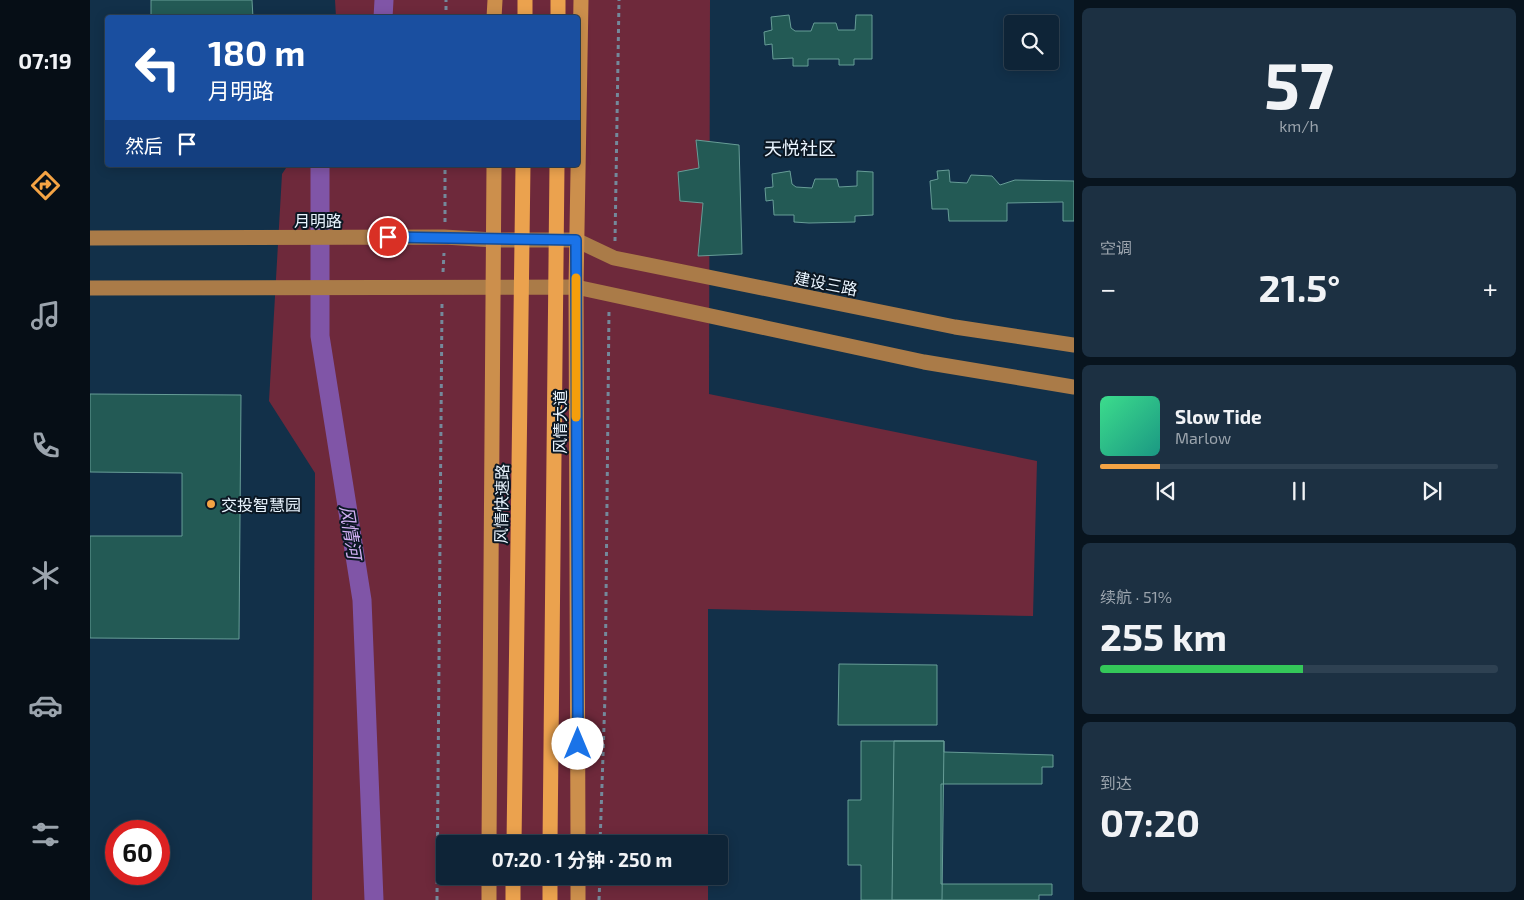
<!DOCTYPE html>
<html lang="zh">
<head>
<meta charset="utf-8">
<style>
  body { margin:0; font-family:"Exo 2","Noto Sans SC",sans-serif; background:#1c3042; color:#f1f3f6; height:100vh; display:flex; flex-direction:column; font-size:19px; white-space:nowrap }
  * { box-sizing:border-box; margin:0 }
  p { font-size:16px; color:#9ba4ad }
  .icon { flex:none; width:28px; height:28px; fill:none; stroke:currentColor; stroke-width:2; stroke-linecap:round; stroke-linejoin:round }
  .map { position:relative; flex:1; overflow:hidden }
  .sheet { display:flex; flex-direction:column; gap:8px; padding:8px; background:#08141e; width:450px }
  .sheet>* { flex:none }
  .guide { position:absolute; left:15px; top:15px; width:475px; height:152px; border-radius:5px; box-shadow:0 2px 12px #0003,0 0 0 1px #2e4152; background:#1a4fa0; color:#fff; overflow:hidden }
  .fabs { position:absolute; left:914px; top:15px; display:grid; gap:10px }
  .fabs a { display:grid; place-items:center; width:55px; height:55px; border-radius:5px; background:#0e2437; box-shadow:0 2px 12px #0003,0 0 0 1px #2e4152; font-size:25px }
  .speed { position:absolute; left:15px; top:820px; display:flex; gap:10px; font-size:25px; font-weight:700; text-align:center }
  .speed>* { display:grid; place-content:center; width:65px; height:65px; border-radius:50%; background:#0e2437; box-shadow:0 2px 12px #0003,0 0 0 1px #2e4152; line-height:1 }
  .speed .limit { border:8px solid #d22; background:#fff; color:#111 }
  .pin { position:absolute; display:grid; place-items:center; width:42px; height:42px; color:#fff; margin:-21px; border:2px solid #fff; border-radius:50%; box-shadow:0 1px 5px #0007 }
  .me { position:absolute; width:55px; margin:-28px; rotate:0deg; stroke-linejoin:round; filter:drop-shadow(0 0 4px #0008) }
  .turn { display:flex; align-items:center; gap:18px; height:105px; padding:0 20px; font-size:22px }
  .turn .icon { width:65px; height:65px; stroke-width:2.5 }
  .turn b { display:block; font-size:35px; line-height:42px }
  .then { display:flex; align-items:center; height:48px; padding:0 20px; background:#0003; gap:10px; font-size:19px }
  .big { font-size:38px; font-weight:700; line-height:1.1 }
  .sheet .tile { flex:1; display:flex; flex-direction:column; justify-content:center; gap:8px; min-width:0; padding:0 18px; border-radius:8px; background:#1c3042 }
  .sheet .dial { align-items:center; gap:0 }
  .dial b { font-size:65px; line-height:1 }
  .song { display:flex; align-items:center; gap:15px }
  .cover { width:60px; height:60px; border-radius:8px; background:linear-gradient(135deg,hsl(150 70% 55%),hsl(170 70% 35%)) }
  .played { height:5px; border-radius:2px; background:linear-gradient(90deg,#f4a344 15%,#2e4152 15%) }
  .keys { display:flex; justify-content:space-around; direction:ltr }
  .heat { display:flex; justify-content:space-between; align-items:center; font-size:28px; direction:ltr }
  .charge { height:8px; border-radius:4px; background:linear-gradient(90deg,#34c759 51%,#2e4152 0) }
  .trip { position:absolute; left:346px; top:835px; width:292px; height:50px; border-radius:5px; background:#0e2437; box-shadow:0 2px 12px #0003,0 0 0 1px #2e4152; font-weight:700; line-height:50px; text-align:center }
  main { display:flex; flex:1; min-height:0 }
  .tab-bar { display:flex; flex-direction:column; width:90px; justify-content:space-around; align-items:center; background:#060e16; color:#9ba4ad }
  .tab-bar .icon { width:35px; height:35px }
  .tab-bar .selected { color:#f4a344 }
  .tab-bar b { font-size:22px; color:#f1f3f6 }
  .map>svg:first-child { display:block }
  .green { fill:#6e293b }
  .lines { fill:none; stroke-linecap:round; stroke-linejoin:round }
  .canal { stroke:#8055a7; stroke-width:19 }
  .building { fill:#235a55; stroke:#679d97 }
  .path { stroke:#74899b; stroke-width:3; stroke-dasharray:4 4; stroke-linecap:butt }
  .secondary { stroke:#aa7b48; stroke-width:15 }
  .primary { stroke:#cc8f4c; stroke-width:15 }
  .highway { stroke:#eba24e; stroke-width:15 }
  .highway-bridge { stroke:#eba24e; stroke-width:15 }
  .route-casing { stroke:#114b97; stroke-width:12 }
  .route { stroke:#1a73e8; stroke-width:9 }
  .slow { stroke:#f59e0b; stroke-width:9 }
  .poi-dot { fill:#f4a344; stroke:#0b1723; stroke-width:2 }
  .labels { text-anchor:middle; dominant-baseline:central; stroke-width:4; stroke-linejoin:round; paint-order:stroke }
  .street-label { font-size:16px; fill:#eaf5ff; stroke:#0b1723 }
  .poi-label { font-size:16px; fill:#eaf5ff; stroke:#0b1723; text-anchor:start }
  .neighbourhood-label { font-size:18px; fill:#eaf5ff; stroke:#0b1723 }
  .water-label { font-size:18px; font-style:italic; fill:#d1b0f2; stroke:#0b1723 }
</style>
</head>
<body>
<main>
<nav class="tab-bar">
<b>07:19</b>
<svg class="icon selected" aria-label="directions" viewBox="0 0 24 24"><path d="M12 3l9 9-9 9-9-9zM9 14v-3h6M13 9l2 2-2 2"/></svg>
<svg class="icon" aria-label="music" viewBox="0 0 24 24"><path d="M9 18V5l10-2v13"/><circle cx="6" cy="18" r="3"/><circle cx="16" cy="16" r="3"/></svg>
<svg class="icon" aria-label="phone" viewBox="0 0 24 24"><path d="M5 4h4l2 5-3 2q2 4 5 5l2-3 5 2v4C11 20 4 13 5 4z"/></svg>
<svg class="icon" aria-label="climate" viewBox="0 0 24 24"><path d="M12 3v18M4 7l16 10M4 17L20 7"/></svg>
<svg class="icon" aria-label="car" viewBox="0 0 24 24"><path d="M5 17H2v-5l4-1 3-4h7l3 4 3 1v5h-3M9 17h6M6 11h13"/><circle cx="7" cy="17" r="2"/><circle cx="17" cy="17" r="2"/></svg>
<svg class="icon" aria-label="filters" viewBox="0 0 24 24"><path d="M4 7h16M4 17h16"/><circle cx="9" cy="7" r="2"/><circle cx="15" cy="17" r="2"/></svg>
</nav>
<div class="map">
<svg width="984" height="900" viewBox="0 0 984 900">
  <rect width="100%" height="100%" fill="#123049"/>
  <path class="green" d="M245,0h375l-1,394 328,67 -4,155 -325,-7v235h-263v32h263v24h-396l3,-427 -46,-72 13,-227 6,-9h290v-147l-242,-1z"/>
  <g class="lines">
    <path class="canal" d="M293,18l1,-18
      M230,165v171l42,264 12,300"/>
  </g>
  <path class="building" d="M61,0h101l1,18h-102z
    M699,15l2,13 4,3h16l3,-8h22l2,7h17l1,-15h16v44h-18v6h-15v-6h-31v7h-15v-8l-20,1 -1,-15 -7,1 -1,-13 8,-2 -1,-13z
    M606,140l43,5 3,109 -44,2 5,-53 -23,-2 -2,-29 21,-4z
    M859,170l1,12 17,1 4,-8 21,1 8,9 15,-5 59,1v40h-11v-19l-56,1v18h-58l-1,-12h-16l-2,-28 8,-2 -1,-8z
    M700,171l2,13 4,3 16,1 3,-9h22l2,8 18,-1v-15l16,1v43l-18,1v6l-46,1 -15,-1v-7h-20l-1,-15 -7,1 -1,-13 8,-1 -1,-13z
    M0,394l151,1 -2,244 -149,-1v-102h92v-63l-92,-1z
    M749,664l98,1v60h-99z
    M771,741h83v11l109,3v12h-11v17h-101v100h111v11h-13v5h-178v-35h-13v-65h13z
    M804,741h50l-2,159h-50z"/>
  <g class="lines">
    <path class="path" d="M356,18v-18
      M355,222v-57
      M525,241l4,-241
      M353,272l1,-19
      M510,844l5,-148 4,-387
      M347,900l5,-597
      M509,900l1,-24"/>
    <path class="secondary" d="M0,238l354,-1 50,3h82l38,18 341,69 119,18
      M0,288l486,-1 348,75 150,25"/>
    <path class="primary" d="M404,18l1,-18
      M399,844l5,-679
      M488,844l-2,-557 5,-287
      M399,900v-24
      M488,900v-24"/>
    <path class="highway" d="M435,18v-18
      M468,18v-18
      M423,900v-24
      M460,900v-24"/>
    <path class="highway-bridge" d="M424,844l9,-679
      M460,844l7,-679"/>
  </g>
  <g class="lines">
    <g class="route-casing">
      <path id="route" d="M298,237l188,3 2,504"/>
    </g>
    <use href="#route" class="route"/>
    <path class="slow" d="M486,278v139"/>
  </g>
  <circle class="poi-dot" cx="121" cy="504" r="5"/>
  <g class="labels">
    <g class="street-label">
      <text x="228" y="220">月明路</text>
      <text transform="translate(736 283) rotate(11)">建设三路</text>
      <text transform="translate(469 422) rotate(-90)">风情大道</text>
      <text transform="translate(411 504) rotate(-89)">风情快速路</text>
    </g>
    <g class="poi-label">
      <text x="131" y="504">交投智慧园</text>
    </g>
    <g class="neighbourhood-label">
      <text x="710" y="148">天悦社区</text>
    </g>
    <g class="water-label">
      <text transform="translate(261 532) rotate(81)">风情河</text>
    </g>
  </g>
</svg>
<div class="fabs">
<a><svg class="icon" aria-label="search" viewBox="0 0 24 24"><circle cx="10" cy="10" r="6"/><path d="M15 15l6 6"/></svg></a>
</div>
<div class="speed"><div class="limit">60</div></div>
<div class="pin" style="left:298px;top:237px;background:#d93025"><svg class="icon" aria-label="arrive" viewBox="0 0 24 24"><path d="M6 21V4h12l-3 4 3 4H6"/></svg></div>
<svg class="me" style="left:488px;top:744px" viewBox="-20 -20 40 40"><circle r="19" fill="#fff"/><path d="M0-13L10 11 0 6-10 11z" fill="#1a73e8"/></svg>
<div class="trip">07:20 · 1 分钟 · 250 m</div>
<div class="guide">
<div class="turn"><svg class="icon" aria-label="left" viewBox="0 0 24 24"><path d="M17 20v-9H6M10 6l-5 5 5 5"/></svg><div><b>180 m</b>月明路</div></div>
<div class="then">然后<svg class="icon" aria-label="arrive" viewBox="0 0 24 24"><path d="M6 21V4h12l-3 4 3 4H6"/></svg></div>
</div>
</div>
<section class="sheet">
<div class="tile dial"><b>57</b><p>km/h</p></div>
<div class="tile"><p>空调</p>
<div class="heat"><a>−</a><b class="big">21.5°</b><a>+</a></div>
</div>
<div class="tile">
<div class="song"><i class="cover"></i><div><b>Slow Tide</b><p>Marlow</p></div></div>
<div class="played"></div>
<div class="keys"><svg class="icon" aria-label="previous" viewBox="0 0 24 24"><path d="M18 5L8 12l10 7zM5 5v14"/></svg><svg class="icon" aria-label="pause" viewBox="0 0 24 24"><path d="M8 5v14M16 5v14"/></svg><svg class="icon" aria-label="next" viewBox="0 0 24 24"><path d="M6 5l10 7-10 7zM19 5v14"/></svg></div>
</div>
<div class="tile"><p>续航 · 51%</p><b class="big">255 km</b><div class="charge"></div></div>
<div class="tile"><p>到达</p><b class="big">07:20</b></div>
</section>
</main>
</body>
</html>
